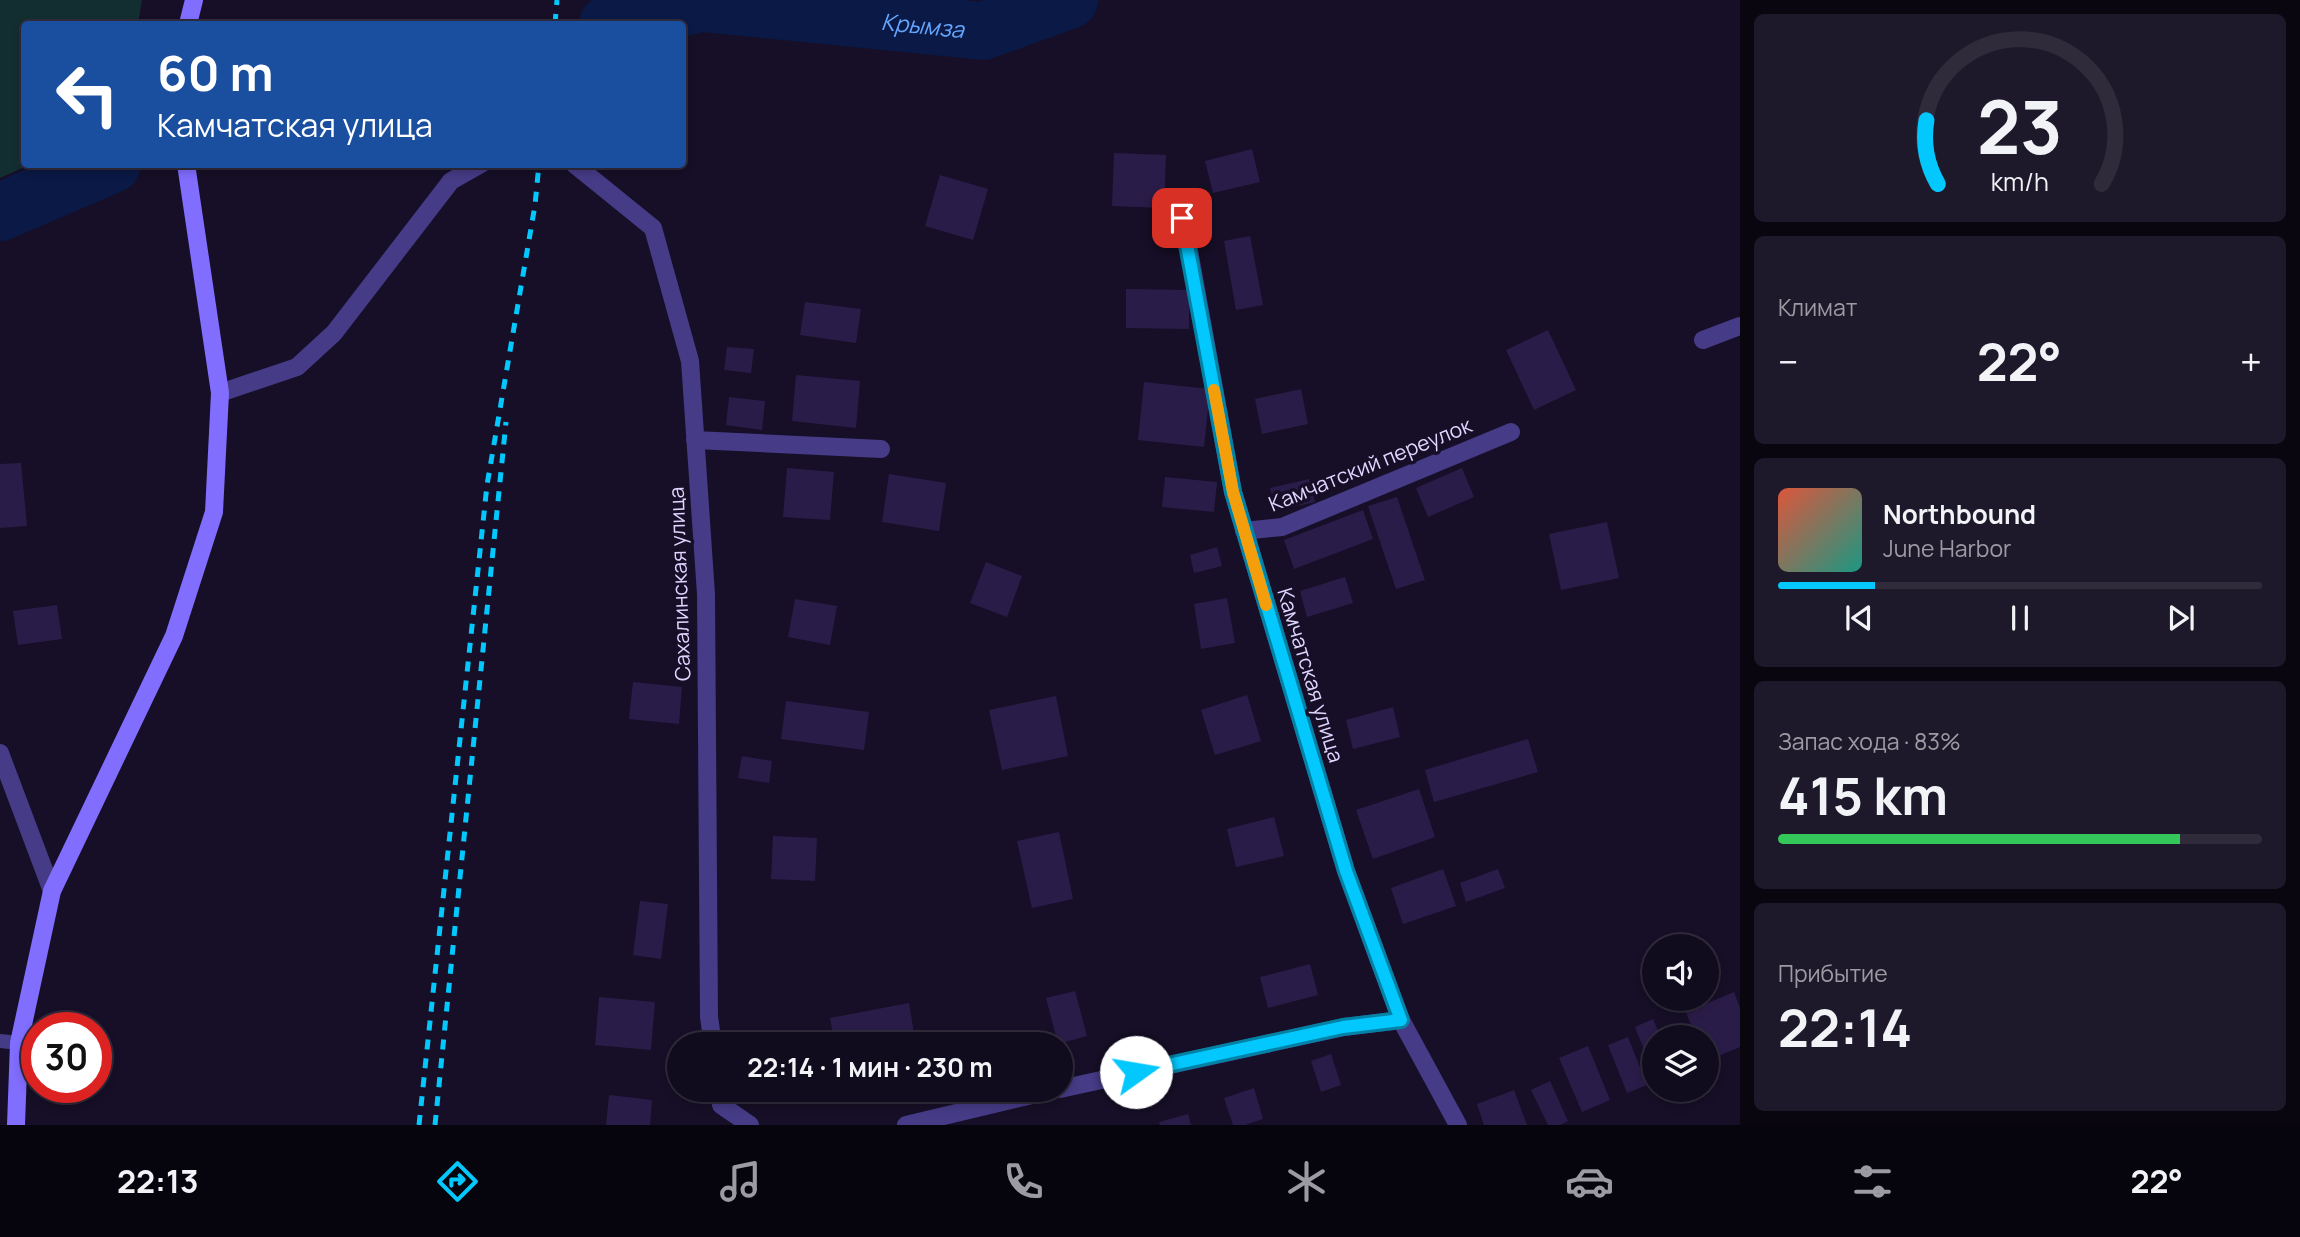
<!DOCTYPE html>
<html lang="ru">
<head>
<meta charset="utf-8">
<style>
  body { margin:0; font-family:Manrope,sans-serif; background:#1e192a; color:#f1f3f6; height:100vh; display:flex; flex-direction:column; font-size:26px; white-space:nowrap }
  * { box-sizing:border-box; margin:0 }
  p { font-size:23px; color:#9c9ba4 }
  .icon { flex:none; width:38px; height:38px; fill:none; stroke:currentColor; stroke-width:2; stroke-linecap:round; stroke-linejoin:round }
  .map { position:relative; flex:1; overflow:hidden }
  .panel { display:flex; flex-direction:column; gap:14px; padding:14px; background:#090610; width:560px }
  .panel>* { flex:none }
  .top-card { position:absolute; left:21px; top:21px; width:665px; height:147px; border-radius:7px; box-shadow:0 4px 10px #0003,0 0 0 2px #302b3b; background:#1a4fa0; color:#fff; overflow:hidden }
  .fabs { position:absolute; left:1642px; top:934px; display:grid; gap:14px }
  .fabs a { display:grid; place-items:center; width:77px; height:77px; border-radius:50%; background:#100b1d; box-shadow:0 4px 10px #0003,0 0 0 2px #302b3b; font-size:35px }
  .speed { position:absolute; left:21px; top:1012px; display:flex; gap:14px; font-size:35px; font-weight:700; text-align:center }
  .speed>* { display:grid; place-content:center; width:91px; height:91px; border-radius:50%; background:#100b1d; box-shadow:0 4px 10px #0003,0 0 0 2px #302b3b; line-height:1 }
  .speed .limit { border:10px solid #d22; background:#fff; color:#111 }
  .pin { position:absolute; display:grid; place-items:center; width:60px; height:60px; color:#fff; margin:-30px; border-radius:14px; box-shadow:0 4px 10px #0006 }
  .me { position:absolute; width:77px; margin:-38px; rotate:77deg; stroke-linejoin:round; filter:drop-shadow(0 0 5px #0008) }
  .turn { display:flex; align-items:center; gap:24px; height:147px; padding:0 21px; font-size:32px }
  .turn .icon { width:91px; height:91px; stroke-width:2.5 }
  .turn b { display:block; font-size:49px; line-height:60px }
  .big { font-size:52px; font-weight:700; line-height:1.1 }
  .panel .tile { flex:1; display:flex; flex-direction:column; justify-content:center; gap:10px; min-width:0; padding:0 24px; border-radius:10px; background:#1e192a }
  .panel .dial { align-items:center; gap:0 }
  .dial svg { height:182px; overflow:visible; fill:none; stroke:#302b3b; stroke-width:7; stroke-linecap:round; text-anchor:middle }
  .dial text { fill:#f1f3f6; stroke:none }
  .song { display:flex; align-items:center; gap:21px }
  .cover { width:84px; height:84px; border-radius:10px; background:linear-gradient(135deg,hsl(10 70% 55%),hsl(170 70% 35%)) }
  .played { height:7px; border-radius:4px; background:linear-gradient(90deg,#03c8fe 20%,#302b3b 20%) }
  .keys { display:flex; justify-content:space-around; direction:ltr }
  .heat { display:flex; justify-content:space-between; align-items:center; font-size:38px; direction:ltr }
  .charge { height:10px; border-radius:5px; background:linear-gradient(90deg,#34c759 83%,#302b3b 0) }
  .trip { position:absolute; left:667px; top:1032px; width:406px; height:70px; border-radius:35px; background:#100b1d; box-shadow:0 4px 10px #0003,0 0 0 2px #302b3b; font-weight:700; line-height:70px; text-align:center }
  .tabs { display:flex; height:112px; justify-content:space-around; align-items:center; background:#06040c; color:#9c9ba4 }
  .tabs .icon { width:49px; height:49px }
  .tabs .current { color:#03c8fe }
  .tabs b { font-size:32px; color:#f1f3f6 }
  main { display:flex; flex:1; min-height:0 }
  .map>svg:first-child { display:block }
  .green { fill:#132e31 }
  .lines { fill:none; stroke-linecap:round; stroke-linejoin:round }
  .river { stroke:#0a1945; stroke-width:58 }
  .building { fill:#2a1c48 }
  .lane { stroke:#463b86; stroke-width:14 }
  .street { stroke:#463b86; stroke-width:18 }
  .secondary { stroke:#816dfe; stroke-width:18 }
  .rail { stroke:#03c8fe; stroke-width:5; stroke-dasharray:10 9; stroke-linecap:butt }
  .route-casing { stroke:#0282a5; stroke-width:18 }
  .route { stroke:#03c8fe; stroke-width:12 }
  .slow { stroke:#f59e0b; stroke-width:12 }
  .labels { text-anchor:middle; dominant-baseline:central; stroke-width:7; stroke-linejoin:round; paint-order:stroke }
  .street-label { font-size:21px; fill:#dfd6ff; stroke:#160f27 }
  .water-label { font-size:23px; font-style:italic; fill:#64a5fe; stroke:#160f27 }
</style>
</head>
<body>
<main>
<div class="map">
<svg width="1740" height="1125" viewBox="0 0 1740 1125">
  <rect width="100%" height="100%" fill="#160f27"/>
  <path class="green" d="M0,0h142l-4,24h-114v140l5,1 -29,13z"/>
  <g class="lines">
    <g class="river">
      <path id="s1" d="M608,24l94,-21 281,28 86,-31"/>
      <path d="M0,212l112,-48"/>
    </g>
  </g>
  <path class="building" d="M1252,149l8,33 -47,11 -8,-32z
    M1114,153l52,2 -2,53 -52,-2z
    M940,175l48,14 -15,51 -48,-14z
    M1250,236l13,69 -27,5 -12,-69z
    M1126,289l63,1v39l-63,-1z
    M805,302l56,7 -5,34 -56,-8z
    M1548,330l28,60 -42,20 -28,-60z
    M727,347l27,2 -3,24 -27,-3z
    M796,375l64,6 -4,47 -64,-7z
    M1144,382l66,7 -6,58 -66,-7z
    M1301,389l7,35 -46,10 -7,-35z
    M729,397l36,4 -3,29 -36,-5z
    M21,463l6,63 -27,2v-64z
    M787,468l47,4 -4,48 -47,-3z
    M1462,468l12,29 -46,20 -12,-29z
    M889,474l57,9 -7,48 -57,-9z
    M1165,477l52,5 -3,30 -52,-5z
    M1309,479l6,23 -40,9 -5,-23z
    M1397,497l28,83 -29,9 -28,-83z
    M1363,510l10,29 -79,30 -10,-29z
    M1607,522l12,56 -58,12 -12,-56z
    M1217,547l5,19 -28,7 -4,-18z
    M986,562l36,14 -15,41 -37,-14z
    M1345,577l8,26 -46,14 -7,-26z
    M1227,598l8,45 -34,6 -7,-45z
    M795,599l42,7 -7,39 -42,-8z
    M57,605l5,34 -44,6 -5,-34z
    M633,682l49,5 -3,37 -50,-5z
    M1247,695l14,46 -46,14 -14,-45z
    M1056,696l12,60 -66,14 -13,-60z
    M786,701l83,11 -5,38 -83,-11z
    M1393,707l7,30 -47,12 -7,-29z
    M1528,739l10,33 -104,30 -9,-32z
    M742,756l30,5 -3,22 -31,-5z
    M1419,789l16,48 -62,22 -17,-49z
    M1274,817l10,39 -48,11 -9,-38z
    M1059,832l14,67 -41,9 -15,-67z
    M773,836l44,2 -2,43 -44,-2z
    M1443,869l13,37 -53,18 -12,-36z
    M1498,869l7,19 -39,14 -6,-19z
    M640,901l28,3 -7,55 -28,-4z
    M1310,964l8,31 -50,13 -8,-31z
    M1075,991l12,45 -29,8 -12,-46z
    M1734,992l6,16v39l-34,14v-23h-10l-10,-26z
    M599,997l56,5 -4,48 -56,-5z
    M909,1003l7,42h-81l-5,-27z
    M1653,1019l8,19h-7v37l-19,-48z
    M1628,1037l19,48 -20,8 -19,-48z
    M1588,1046l22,54 -28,12 -23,-54z
    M1331,1054l10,31 -20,7 -10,-31z
    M1550,1081l18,40 -8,4h-12l-17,-35z
    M1254,1088l9,31 -18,6h-12l-9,-27z
    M1514,1090l13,35h-43l-7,-21z
    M609,1095l43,5 -2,25h-44z
    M1188,1114l3,11h-31l-1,-3z"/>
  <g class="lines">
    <path class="lane" d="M0,1041l19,2"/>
    <path class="street" d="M574,164l79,64 37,133 16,233 3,423 4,28
      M1183,218l50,274 113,379 55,149 57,105
      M1703,340l37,-14
      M220,393l77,-26 37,-34 117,-152 30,-17
      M695,440l186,9
      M1244,531l38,-4 229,-95
      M0,753l52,138
      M1060,1089l284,-62 57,-7
      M719,1090l2,15 29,20
      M906,1125l147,-35"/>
    <path class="secondary" d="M188,24l6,-24
      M16,1125l3,-82 33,-152 122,-255 40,-124 6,-119 -34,-229"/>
    <path class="rail" d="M555,24l2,-24
      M419,1125l68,-640 48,-280 4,-41
      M435,1125l71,-703"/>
  </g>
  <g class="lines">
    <g class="route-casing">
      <path id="route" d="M1136,1072l207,-45 58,-7 -55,-149 -113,-379 -51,-274"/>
    </g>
    <use href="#route" class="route"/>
    <path class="slow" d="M1214,390l19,102 33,113"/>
  </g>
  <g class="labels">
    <g class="street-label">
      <text transform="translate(1370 464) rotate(-22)">Камчатский переулок</text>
      <text transform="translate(679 584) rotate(-92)">Сахалинская улица</text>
      <text transform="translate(1311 675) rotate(73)">Камчатская улица</text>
    </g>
    <g class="water-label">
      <text stroke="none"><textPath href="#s1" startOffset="318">Крымза</textPath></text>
    </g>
  </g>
</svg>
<div class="fabs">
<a><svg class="icon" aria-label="sound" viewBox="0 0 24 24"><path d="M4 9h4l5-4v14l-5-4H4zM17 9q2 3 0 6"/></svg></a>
<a><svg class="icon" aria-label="layers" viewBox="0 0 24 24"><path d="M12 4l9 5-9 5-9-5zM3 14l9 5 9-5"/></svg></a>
</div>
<div class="speed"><div class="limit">30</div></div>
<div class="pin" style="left:1182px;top:218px;background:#d93025"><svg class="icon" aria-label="arrive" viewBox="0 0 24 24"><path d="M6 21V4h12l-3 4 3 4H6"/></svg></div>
<svg class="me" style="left:1136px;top:1072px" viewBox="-20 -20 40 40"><circle r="19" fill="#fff"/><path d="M0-13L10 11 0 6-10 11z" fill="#03c8fe"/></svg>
<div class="trip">22:14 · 1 мин · 230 m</div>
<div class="top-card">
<div class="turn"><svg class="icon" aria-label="left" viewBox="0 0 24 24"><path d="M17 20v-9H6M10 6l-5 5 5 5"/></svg><div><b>60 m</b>Камчатская улица</div></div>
</div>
</div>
<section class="panel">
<div class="tile dial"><svg viewBox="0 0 100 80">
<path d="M14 69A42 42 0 1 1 86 69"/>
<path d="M14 69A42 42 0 0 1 9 41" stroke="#03c8fe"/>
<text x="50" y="56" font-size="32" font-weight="700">23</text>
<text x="50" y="72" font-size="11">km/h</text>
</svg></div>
<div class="tile"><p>Климат</p>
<div class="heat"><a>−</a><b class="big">22°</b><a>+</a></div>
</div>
<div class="tile">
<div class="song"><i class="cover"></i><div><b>Northbound</b><p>June Harbor</p></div></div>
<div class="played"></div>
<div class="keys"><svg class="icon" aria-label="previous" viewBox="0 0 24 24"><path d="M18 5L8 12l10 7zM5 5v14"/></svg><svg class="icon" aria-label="pause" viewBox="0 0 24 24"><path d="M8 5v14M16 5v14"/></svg><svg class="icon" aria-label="next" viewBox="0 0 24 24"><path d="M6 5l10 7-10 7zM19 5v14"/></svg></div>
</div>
<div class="tile"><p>Запас хода · 83%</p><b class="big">415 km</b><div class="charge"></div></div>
<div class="tile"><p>Прибытие</p><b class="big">22:14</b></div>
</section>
</main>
<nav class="tabs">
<b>22:13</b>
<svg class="icon current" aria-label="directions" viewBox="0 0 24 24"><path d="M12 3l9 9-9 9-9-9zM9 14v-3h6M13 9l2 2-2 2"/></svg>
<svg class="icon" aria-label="music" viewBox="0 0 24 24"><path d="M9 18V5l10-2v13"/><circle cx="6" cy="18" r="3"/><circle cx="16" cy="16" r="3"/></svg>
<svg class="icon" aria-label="phone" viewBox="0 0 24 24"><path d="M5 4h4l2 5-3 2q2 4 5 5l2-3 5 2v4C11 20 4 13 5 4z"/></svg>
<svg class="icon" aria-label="climate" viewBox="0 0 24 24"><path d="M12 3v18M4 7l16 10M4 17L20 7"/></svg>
<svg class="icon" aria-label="car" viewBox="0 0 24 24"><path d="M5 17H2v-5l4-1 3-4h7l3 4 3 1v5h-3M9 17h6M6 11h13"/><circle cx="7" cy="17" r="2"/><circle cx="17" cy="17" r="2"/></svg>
<svg class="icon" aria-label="filters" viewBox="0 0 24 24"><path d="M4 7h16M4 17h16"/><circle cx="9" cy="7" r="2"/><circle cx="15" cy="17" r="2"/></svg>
<b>22°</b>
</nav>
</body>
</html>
